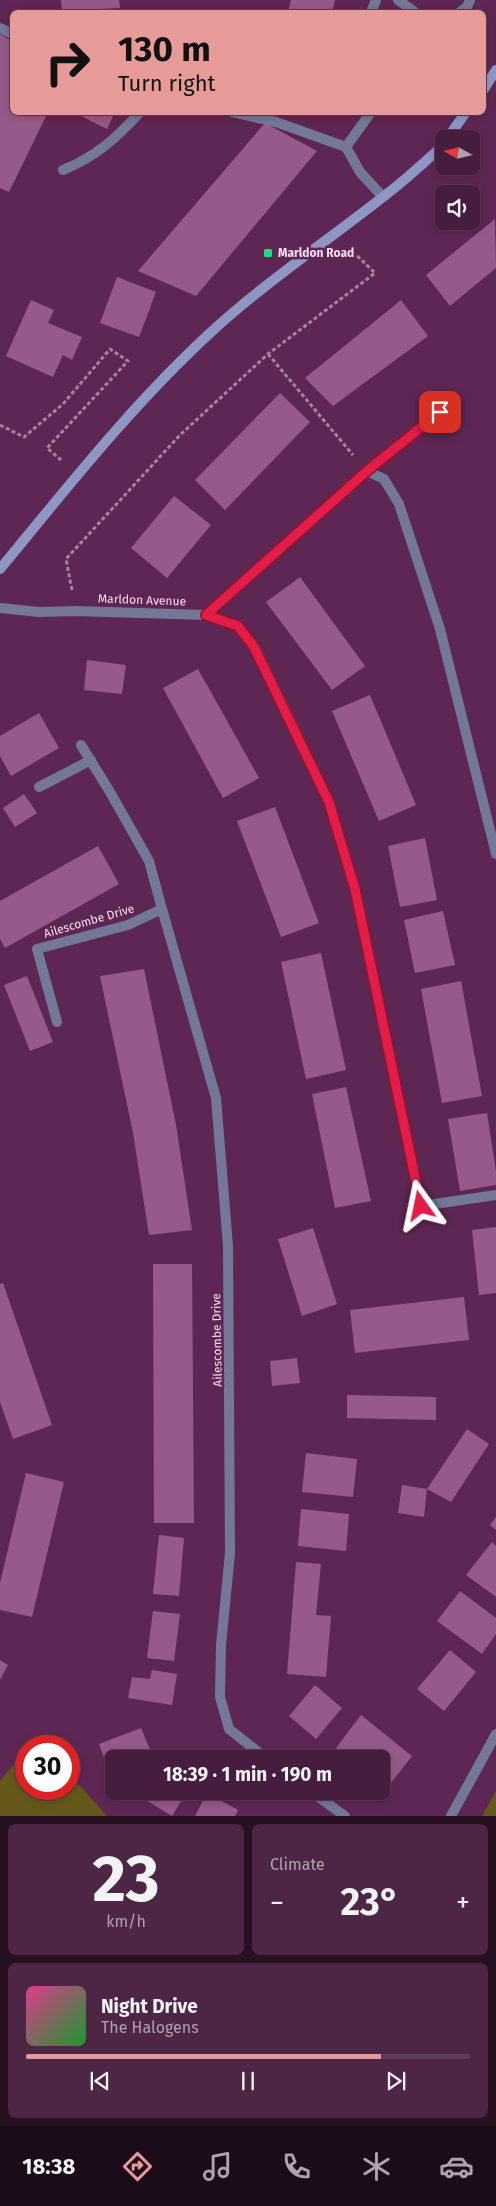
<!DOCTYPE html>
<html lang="en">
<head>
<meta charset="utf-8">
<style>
  body { margin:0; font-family:"Fira Sans",sans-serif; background:#4d2645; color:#f1f3f6; height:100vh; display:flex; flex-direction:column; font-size:19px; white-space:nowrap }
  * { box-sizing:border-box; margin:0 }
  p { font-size:16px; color:#b0a2b0 }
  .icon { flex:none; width:28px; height:28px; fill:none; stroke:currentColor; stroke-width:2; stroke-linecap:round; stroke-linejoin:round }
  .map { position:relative; height:1816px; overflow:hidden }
  .drawer { display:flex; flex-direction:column; gap:8px; padding:8px; background:#261022; flex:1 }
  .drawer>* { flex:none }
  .top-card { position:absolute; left:10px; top:10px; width:476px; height:105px; border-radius:8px; box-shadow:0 2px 8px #0003,0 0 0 1px #5e3b58; background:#e69b98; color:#111; overflow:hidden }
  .needle { width:32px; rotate:278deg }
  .tools { position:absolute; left:435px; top:130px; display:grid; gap:10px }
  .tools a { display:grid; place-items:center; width:45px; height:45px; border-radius:8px; background:#461d3e; box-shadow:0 2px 8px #0003,0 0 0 1px #5e3b58; font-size:25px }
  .speed { position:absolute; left:15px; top:1735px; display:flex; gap:10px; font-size:25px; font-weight:700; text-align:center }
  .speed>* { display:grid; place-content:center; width:65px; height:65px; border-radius:50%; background:#461d3e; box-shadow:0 2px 8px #0003,0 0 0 1px #5e3b58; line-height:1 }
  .speed .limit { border:8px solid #d22; background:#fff; color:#111 }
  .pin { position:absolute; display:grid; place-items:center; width:42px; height:42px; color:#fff; margin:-21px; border-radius:10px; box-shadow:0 2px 8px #0006 }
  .me { position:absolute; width:55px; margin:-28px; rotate:348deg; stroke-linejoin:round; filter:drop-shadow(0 0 4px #0008) }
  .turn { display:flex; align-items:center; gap:18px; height:105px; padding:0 25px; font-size:22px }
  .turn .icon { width:65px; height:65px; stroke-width:2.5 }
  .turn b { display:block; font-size:35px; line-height:42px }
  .big { font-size:38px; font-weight:700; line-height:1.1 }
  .drawer .widget { flex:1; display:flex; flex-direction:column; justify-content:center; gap:8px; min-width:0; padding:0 18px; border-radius:8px; background:#4d2645 }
  .drawer .dial { align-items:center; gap:0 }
  .dial b { font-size:65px; line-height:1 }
  .song { display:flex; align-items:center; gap:15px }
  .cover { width:60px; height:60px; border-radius:8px; background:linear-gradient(135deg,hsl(330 70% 55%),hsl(130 70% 35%)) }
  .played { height:5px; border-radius:2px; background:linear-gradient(90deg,#e69b98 80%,#5e3b58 80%) }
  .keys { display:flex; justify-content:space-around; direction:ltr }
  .heat { display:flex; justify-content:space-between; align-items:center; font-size:28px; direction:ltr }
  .drawer .tiles { flex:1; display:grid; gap:8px; grid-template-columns:1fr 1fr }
  .widget:last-child { grid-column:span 2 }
  .trip { position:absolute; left:105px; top:1750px; width:285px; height:50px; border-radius:8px; background:#461d3e; box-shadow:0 2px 8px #0003,0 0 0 1px #5e3b58; font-weight:700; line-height:50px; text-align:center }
  .menu { display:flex; height:80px; justify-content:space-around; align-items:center; background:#1c0c19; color:#b0a2b0 }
  .menu .icon { width:35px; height:35px }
  .menu .current { color:#e69b98 }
  .menu b { font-size:22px; color:#f1f3f6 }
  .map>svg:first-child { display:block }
  .green { fill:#66581b }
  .building { fill:#965a88 }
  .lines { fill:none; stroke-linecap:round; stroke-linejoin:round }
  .path { stroke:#ac80a2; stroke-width:3; stroke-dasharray:4 2.5; stroke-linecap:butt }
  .lane { stroke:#727895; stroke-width:10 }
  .street { stroke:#727895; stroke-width:10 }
  .secondary { stroke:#8e97c4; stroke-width:10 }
  .route-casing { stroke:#92132f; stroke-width:12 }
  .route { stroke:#e11d48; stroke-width:9 }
  .poi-dot { fill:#29d885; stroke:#5e2753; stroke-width:2 }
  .labels { text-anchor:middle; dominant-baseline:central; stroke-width:5; stroke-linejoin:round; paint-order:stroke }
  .poi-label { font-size:12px; font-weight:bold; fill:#fddbf3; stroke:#5e2753; text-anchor:start }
  .street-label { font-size:12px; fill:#fddbf3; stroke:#5e2753 }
</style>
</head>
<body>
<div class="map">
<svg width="496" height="1816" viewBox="0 0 496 1816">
  <rect width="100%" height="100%" fill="#5e2753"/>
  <path class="green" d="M26,1750v39h43v-15l38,42h-107v-35z
    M496,1791v25h-14z"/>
  <path class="building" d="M61,0h58l1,8 -58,3z
    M291,0h44l-3,12h-44z
    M0,34l12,7v71h36l-39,80 -9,-4z
    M73,112h42l-8,17z
    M265,123l52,28 -121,145 -58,-25z
    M495,219l1,49 -46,38 -24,-31z
    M117,277l39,15 -17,45 -39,-14z
    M31,300l23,10 -6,13 34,14 -10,23 -9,-5 -10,22 -47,-21z
    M401,300l27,36 -95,70 -28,-28z
    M280,393l30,29 -85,88 -30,-30z
    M174,496l37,29 -44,53 -36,-30z
    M300,577l65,89 -33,24 -66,-88z
    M87,660l39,5 -4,29 -38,-4z
    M198,669l61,109 -36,20 -60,-110z
    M370,695l46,110 -37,16 -47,-110z
    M39,713l20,35 -48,28 -11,-20v-20z
    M24,794l13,19 -22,14 -12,-19z
    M275,807l44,116 -38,14 -44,-116z
    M425,838l12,62 -37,7 -12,-61z
    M98,846l21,38 -114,64 -5,-9v-38z
    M443,911l12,54 -40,8 -11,-53z
    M321,953l25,117 -40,9 -25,-117z
    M144,969l32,156 16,105 -43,5 -16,-102 -33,-157z
    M27,976l26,66 -23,9 -26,-66z
    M461,981l21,115 -40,7 -21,-114z
    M346,1087l25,114 -36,7 -23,-114z
    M487,1113l9,58v14l-36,6 -12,-72z
    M496,1227v66l-17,2 -7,-65z
    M313,1228l24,76 -35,12 -24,-77z
    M153,1264h39l2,259h-40z
    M3,1283l49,142 -39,14 -13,-37v-118z
    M464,1297l5,43 -114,13 -5,-43z
    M297,1358l3,25 -28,3 -2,-25z
    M347,1395l89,2v23l-89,-2z
    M467,1429l22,15 -38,58 -24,-13z
    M306,1453l51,6 -4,38 -51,-5z
    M26,1473l38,9 -32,135 -32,-7v-27z
    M402,1485l25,4 -3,28 -26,-4z
    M301,1509l48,5 -3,37 -48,-5z
    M496,1517v13l-6,-5z
    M159,1535l25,3 -5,58 -26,-2z
    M492,1542l4,4v51l-30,-22z
    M296,1562l25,2 -5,51 15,1 -5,61 -39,-3z
    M460,1591l36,27v16l-14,20 -45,-33z
    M153,1611l27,3 -6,47 -27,-3z
    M450,1650l26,22 -32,39 -27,-22z
    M0,1660l8,5 -8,15z
    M152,1670l25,4 -5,31 -44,-7 4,-21 18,2z
    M315,1685l27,23 -26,31 -27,-23z
    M361,1715l51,41 -25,32 -6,-5v-24h-31l-14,-11z
    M141,1728l13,31h-40l-2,20 -13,-35z
    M167,1753l9,6h-13z
    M144,1791h43l-15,25 -31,-19z
    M207,1793l31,17 -3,6h-40z"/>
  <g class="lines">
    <path class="path" d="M268,354l85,101
      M0,425l24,12 39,-33 47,-55 18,12 -81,87 14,12
      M72,590l-6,-31 114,-124 88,-81 107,-81 -24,-23"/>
    <path class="lane" d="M0,28l12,6
      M232,112l44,10 70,25
      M63,170c32,-13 54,-32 77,-58
      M367,471l73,-59
      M206,615l161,-144 17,8 15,25 41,125 56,225
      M421,1206l75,-11"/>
    <path class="street" d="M398,0l17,12
      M371,12l5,-12
      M460,12l7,-5 3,-7
      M371,112l-25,35 14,25 23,25
      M0,608l39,4 37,-1 130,4 32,11 17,21 74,154 26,88 66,317
      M81,745l29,47 39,69 13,48
      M39,787l52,-27
      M57,1022l-20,-73 91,-24 34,-16 54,189 12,148 2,307 -9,92 -1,52 9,32 38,30
      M310,1791l35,25
      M451,1816l45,-82"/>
    <path class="secondary" d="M484,89l12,-19
      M447,139l19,-27
      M0,569c67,-81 132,-164 209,-235 56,-52 120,-94 179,-141 17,-13 33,-28 49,-42l7,-8"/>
  </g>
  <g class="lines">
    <g class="route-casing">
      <path id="route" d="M421,1206l-66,-317 -21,-70 -5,-17 -75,-155 -16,-21 -32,-11 161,-144 73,-59"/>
    </g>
    <use href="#route" class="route"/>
  </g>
  <rect class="poi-dot" x="263" y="248" width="10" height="10" rx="2.5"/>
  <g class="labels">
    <g class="poi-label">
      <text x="278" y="253">Marldon Road</text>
    </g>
    <g class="street-label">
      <text transform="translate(142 600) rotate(2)">Marldon Avenue</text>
      <text transform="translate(89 921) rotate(-16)">Ailescombe Drive</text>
      <text transform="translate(217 1340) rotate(-91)">Ailescombe Drive</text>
    </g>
  </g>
</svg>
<div class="tools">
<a><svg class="needle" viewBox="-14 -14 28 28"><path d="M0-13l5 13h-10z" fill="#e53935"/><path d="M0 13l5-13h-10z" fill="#b0a2b0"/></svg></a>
<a><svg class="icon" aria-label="sound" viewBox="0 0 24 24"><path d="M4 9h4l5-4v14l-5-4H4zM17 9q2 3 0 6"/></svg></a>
</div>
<div class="speed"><div class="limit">30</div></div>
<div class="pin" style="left:440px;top:412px;background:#d93025"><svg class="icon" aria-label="arrive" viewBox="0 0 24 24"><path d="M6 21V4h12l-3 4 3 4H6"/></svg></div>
<svg class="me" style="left:421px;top:1206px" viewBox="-20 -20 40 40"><path d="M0-17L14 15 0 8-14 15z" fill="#e11d48" stroke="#fff" stroke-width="4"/></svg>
<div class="trip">18:39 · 1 min · 190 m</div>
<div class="top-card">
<div class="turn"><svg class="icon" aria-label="right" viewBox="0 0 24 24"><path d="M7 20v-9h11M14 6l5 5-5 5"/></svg><div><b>130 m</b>Turn right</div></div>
</div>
</div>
<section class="drawer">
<div class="tiles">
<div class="widget dial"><b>23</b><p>km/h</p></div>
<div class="widget"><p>Climate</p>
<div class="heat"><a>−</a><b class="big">23°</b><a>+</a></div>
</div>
<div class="widget">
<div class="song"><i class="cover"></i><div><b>Night Drive</b><p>The Halogens</p></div></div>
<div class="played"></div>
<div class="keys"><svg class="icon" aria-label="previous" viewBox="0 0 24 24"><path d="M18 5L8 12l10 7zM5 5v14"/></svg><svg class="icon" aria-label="pause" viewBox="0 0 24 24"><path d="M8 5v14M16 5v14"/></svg><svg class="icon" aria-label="next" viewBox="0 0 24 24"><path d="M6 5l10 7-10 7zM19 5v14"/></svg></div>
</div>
</div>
</section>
<nav class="menu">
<b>18:38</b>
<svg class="icon current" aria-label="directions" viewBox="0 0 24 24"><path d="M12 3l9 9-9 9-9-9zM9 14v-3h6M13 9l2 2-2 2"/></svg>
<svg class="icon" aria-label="music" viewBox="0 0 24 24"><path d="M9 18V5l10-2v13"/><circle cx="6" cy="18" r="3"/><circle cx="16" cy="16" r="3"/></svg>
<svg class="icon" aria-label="phone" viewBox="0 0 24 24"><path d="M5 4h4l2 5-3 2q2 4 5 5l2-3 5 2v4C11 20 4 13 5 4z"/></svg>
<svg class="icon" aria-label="climate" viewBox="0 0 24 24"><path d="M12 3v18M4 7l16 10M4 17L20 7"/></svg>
<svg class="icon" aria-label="car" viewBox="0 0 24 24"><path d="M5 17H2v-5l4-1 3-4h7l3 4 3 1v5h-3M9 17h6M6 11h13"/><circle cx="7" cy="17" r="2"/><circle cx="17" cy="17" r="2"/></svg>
</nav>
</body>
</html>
